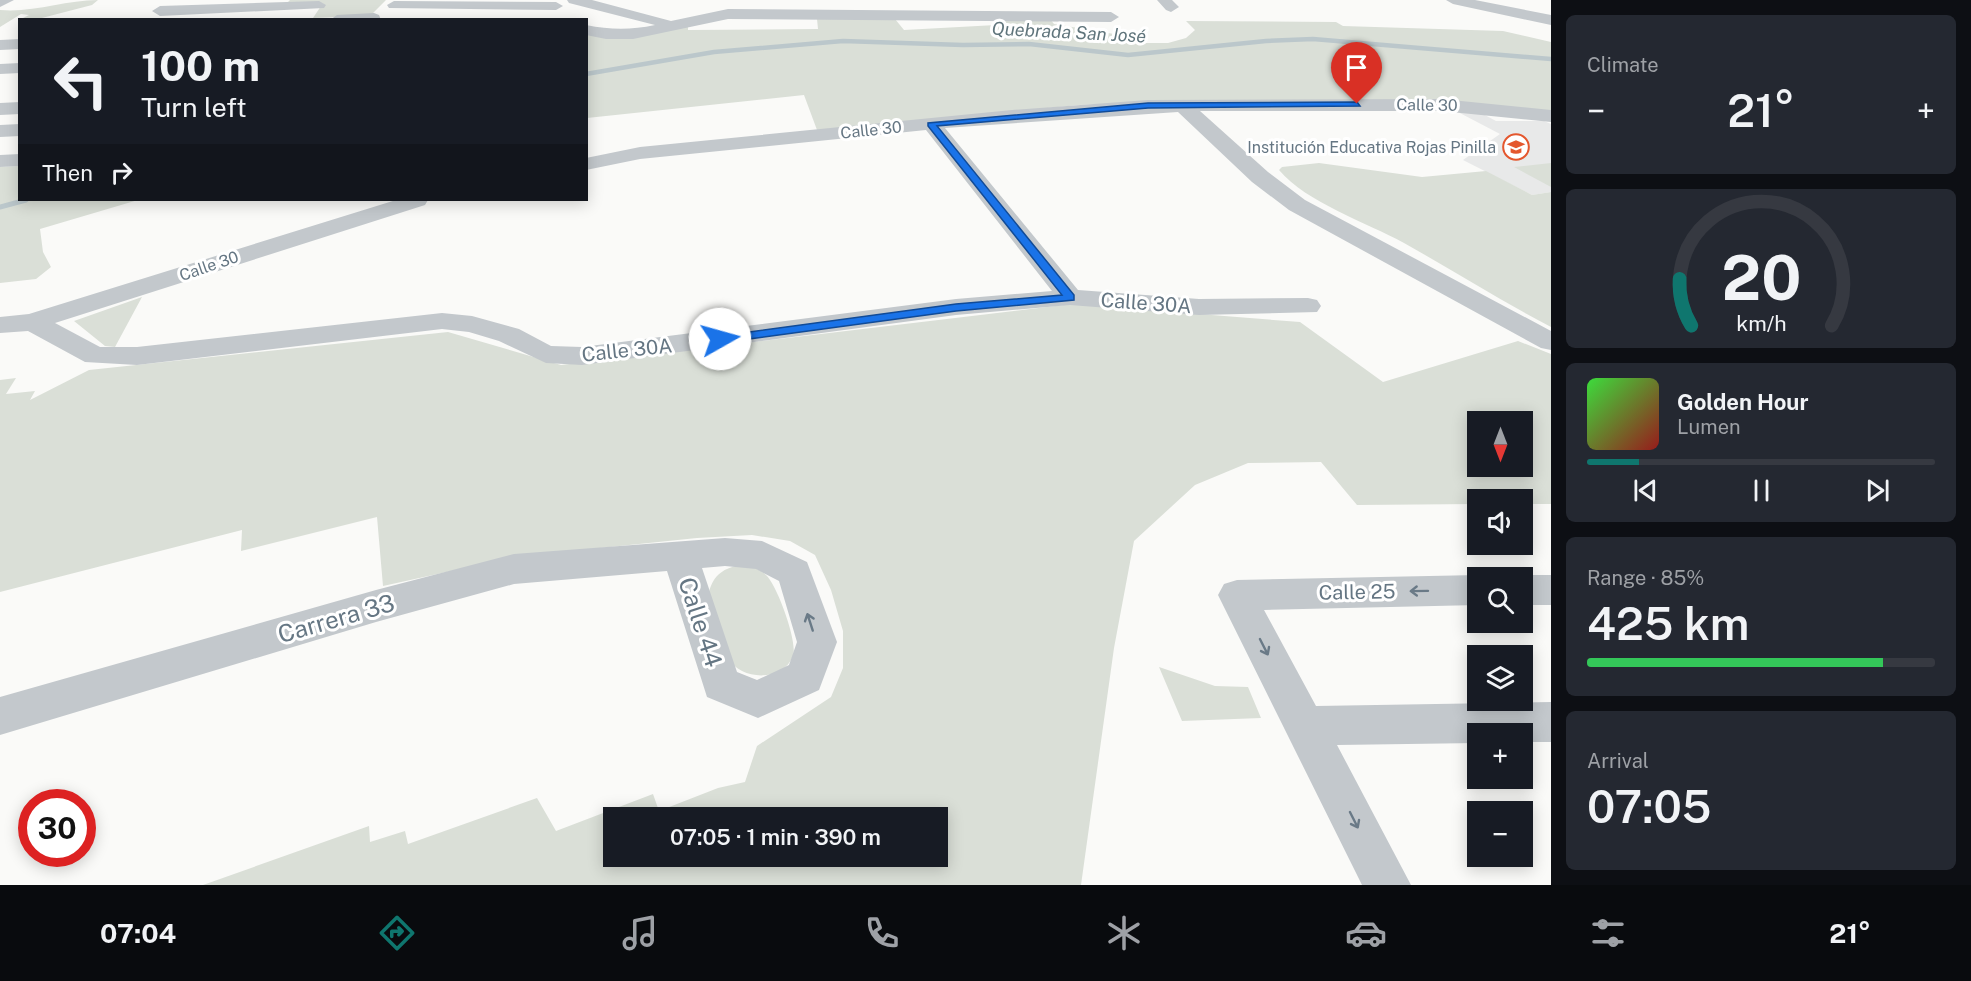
<!DOCTYPE html>
<html lang="en">
<head>
<meta charset="utf-8">
<style>
  body { margin:0; font-family:"Public Sans",sans-serif; background:#242831; color:#f1f3f6; height:100vh; display:flex; flex-direction:column; font-size:22px; white-space:nowrap }
  * { box-sizing:border-box; margin:0 }
  p { font-size:20px; color:#9ea1a6 }
  .icon { flex:none; width:33px; height:33px; fill:none; stroke:currentColor; stroke-width:2; stroke-linecap:round; stroke-linejoin:round }
  .map { position:relative; flex:1; overflow:hidden }
  .side { display:flex; flex-direction:column; gap:15px; padding:15px; background:#0d0f14; width:420px }
  .side>* { flex:none }
  .banner { position:absolute; left:18px; top:18px; width:570px; height:183px; border-radius:0px; box-shadow:0 3px 15px #0003; background:#171b24; color:#f1f3f6; overflow:hidden }
  .needle { width:39px; rotate:180deg }
  .buttons { position:absolute; left:1467px; top:411px; display:grid; gap:12px }
  .buttons a { display:grid; place-items:center; width:66px; height:66px; border-radius:0px; background:#171b24; box-shadow:0 3px 15px #0003; font-size:30px }
  .speed { position:absolute; left:18px; top:789px; display:flex; gap:12px; font-size:30px; font-weight:700; text-align:center }
  .speed>* { display:grid; place-content:center; width:78px; height:78px; border-radius:50%; background:#171b24; box-shadow:0 3px 15px #0003; line-height:1 }
  .speed .limit { border:9px solid #d22; background:#fff; color:#111 }
  .pin { position:absolute; display:grid; place-items:center; width:51px; height:51px; color:#fff; margin:-62px -26px; border-radius:50% 50% 50% 0; rotate:-45deg; box-shadow:0 0 6px #0007 }
  .pin .icon { rotate:45deg }
  .me { position:absolute; width:66px; margin:-33px; rotate:83deg; stroke-linejoin:round; filter:drop-shadow(0 0 4px #0008) }
  .turn { display:flex; align-items:center; gap:21px; height:126px; padding:0 24px; font-size:27px }
  .turn .icon { width:78px; height:78px; stroke-width:2.5 }
  .turn b { display:block; font-size:42px; line-height:51px }
  .then { display:flex; align-items:center; height:57px; padding:0 24px; background:#0003; gap:12px; font-size:22px }
  .big { font-size:45px; font-weight:600; line-height:1.1 }
  .side .card { flex:1; display:flex; flex-direction:column; justify-content:center; gap:9px; min-width:0; padding:0 21px; border-radius:9px; background:#242831 }
  .side .dial { align-items:center; gap:0 }
  .dial svg { height:156px; overflow:visible; fill:none; stroke:#363941; stroke-width:7; stroke-linecap:round; text-anchor:middle }
  .dial text { fill:#f1f3f6; stroke:none }
  .song { display:flex; align-items:center; gap:18px }
  .cover { width:72px; height:72px; border-radius:9px; background:linear-gradient(135deg,hsl(120 70% 55%),hsl(0 70% 35%)) }
  .played { height:6px; border-radius:3px; background:linear-gradient(90deg,#0f766e 15%,#363941 15%) }
  .keys { display:flex; justify-content:space-around; direction:ltr }
  .heat { display:flex; justify-content:space-between; align-items:center; font-size:33px; direction:ltr }
  .charge { height:9px; border-radius:4px; background:linear-gradient(90deg,#34c759 85%,#363941 0) }
  .trip { position:absolute; left:603px; top:807px; width:345px; height:60px; border-radius:0px; background:#171b24; box-shadow:0 3px 15px #0003; font-weight:600; line-height:60px; text-align:center }
  .menu { display:flex; height:96px; justify-content:space-around; align-items:center; background:#090b0e; color:#9ea1a6 }
  .menu .icon { width:42px; height:42px }
  .menu .on { color:#0f766e }
  .menu b { font-size:27px; color:#f1f3f6 }
  main { display:flex; flex:1; min-height:0 }
  .map>svg:first-child { display:block }
  .built { fill:#e8e9e9 }
  .green { fill:#dadfd7; fill-rule:evenodd }
  .lines { fill:none; stroke-linecap:round; stroke-linejoin:round }
  .stream-far1 { stroke:#bbc7cb; stroke-width:4.5 }
  .stream { stroke:#bbc7cb; stroke-width:5 }
  .minor { fill:#c3c8cc; fill-rule:evenodd }
  .oneway { stroke:#6a7a87 }
  .route { fill:#1a73e8; stroke:#114b97; stroke-width:1.5 }
  .labels { text-anchor:middle; dominant-baseline:central; stroke-width:6; stroke-linejoin:round; paint-order:stroke }
  .far-street-label { font-size:16px; fill:#657683; stroke:#fff }
  .far-poi-label { font-size:16px; fill:#657683; stroke:#fff; text-anchor:end }
  .far-water-label { font-size:18px; font-style:italic; fill:#60757c; stroke:#fff }
  .street-label { font-size:20px; fill:#657683; stroke:#fff }
  .near-street-label { font-size:24px; fill:#657683; stroke:#fff }
</style>
</head>
<body>
<main>
<div class="map">
<svg width="1551" height="885" viewBox="0 0 1551 885">
  <rect width="100%" height="100%" fill="#fafaf8"/>
  <path class="built" d="M1456,111l27,3 13,7h48l7,3v68l-19,3 -69,-35 37,-26z"/>
  <path class="green" d="M98,0l-6,5 -54,14h-17l8,-4 -8,-1 -21,13v-12h6h-6v-5c33,3 65,-10 98,-10z
    M290,0h96l-14,14 -6,2 -53,2 10,-15h-36z
    M990,17l59,1 5,6 60,10 13,9h41l18,-5 9,-8 -9,-9 150,1 7,4 160,5 48,11v69l-116,-11 -256,1 -100,4 -262,25 -13,-35 -217,23v-84l101,-9v5l130,-1 -1,-10h78l9,11 92,-5z
    M1319,163l103,14 64,-6 46,24 19,-3v135c-50,-26 -97,-56 -147,-84 -38,-21 -97,-40 -125,-73l3,-3z
    M1551,163v24l-37,-20z
    M19,166l1,34h118l-98,29 3,23 8,15 -15,12 -36,4v-116z
    M142,297l-27,50 -10,-1 -31,-25z
    M1072,304l228,18 83,60 135,-41 33,13v150h-28l-1,-4h-44l-1,4 -120,1 -36,-43 -73,1 -53,22 -61,56 -20,107 -33,237h-878l166,-59 1,16 35,-11 3,13 129,-46 19,33 97,-37 6,17 59,-23 27,-6 12,-36 74,-49 12,-29v-37l-12,-41 -16,-35 -25,-14 -38,-6 -55,3 -126,13 -79,11 -109,24 -6,-69 -136,34 1,-21 -242,62v-212l16,-2 -10,16 29,-3 -5,9 59,-30 359,-38 113,33zM1478,422h44v44h-44zM614,818h324v38h-324z
    M741,565c10,2 18,3 25,10 11,10 32,67 27,81 -10,26 -52,25 -65,2 -10,-19 -13,-46 -19,-66 5,-18 15,-24 32,-27z
    M1159,667l56,19 33,1 13,31 -79,3z"/>
  <g class="lines">
    <path class="stream-far1" d="M586,74l128,-22 129,-11 120,4 66,-1 99,11 138,-14 47,-2 238,20"/>
    <path class="stream" d="M0,207l26,-7"/>
    <path class="minor" d="M0,0h14l-14,7z
      M567,0h25l79,21 57,-12 383,3 8,5 -8,5 -383,-3 -95,20h-27l-20,-4v-10c25,5 45,5 69,0l-86,-22z
      M1157,0h15l7,7 -8,5 -5,-2z
      M1446,0h29l76,15v10l-98,-21z
      M319,1l7,4 -2,3 -164,8 -8,-5 8,-5z
      M394,1l162,1 7,4 -7,4 -167,-2 -2,-3z
      M374,13l5,2 2,5h-51l7,-5z
      M20,39v10l-20,1v-10z
      M20,63v10l-20,1v-10z
      M1441,99l110,11v12l-110,-11h-241l68,61 37,28 246,131v19l-10,-2 -252,-138 -37,-28 -74,-70 -233,16 133,162 121,9 109,-1 9,2 4,6 -4,6 -118,3 -129,-10 -114,10 -374,50 -36,-2 -47,-22 -30,-9 -27,-3 -305,36 -52,-3 -57,-31 -28,2v-16l29,-3 367,-114h32l-3,5 -370,118 45,24h37l305,-34 30,3 47,13 32,17 31,1 374,-48 96,-8 -126,-161 -286,29 -54,11v-12l54,-11 372,-37 136,-10z
      M20,102v12l-20,1v-12z
      M20,124v12l-20,1v-12z
      M20,154v12l-20,1v-12z
      M725,538l37,3 45,21 30,80 -18,48 -61,28 -51,-21 -40,-126 -153,13 -138,38 -376,113v-38l376,-107 138,-36zM725,566l31,3 23,12 18,61 -8,23 -32,15 -20,-8 -35,-104z
      M1478,575l8,3h-8v27l-214,5 52,96 235,-4v40h-29v-8h-44v9l-141,2 74,140h-49l-144,-290 6,-11 13,-4z
      M1522,575h29v30h-29v-27h-8z"/>
  </g>
  <defs><path id="oneway-shaft" d="M-6 0H5M1.5-3L5.5 0L1.5 3" fill="none" stroke-width="1.6" stroke-linecap="round" stroke-linejoin="round" transform="scale(1.5)"/></defs>
  <g class="oneway">
    <use href="#oneway-shaft" transform="translate(1419 591) rotate(179)"/>
    <use href="#oneway-shaft" transform="translate(810 622) rotate(-108)"/>
    <use href="#oneway-shaft" transform="translate(1264 647) rotate(63)"/>
    <use href="#oneway-shaft" transform="translate(1354 820) rotate(63)"/>
  </g>
  <path class="route" d="M1357,102l3,4 -212,2 -211,18 137,169v5l-118,11 -236,32 -6,-4 6,-3 236,-32 106,-9 -134,-169v-3l220,-20z"/>
  <defs>
    <g id="school-ring" transform="scale(1.35)"><circle r="9.5" fill="#fff" stroke="#e4572e" stroke-width="1.5"/><path d="M0-5L7-2L0 1L-7-2ZM-4 1L0 2.5L4 1V4Q0 6-4 4Z" fill="#e4572e"/></g>
  </defs>
  <g fill-rule="evenodd">
    <use href="#school-ring" x="1516" y="147"/>
  </g>
  <g class="labels">
    <g class="far-street-label">
      <text transform="translate(1427 105) rotate(1)">Calle 30</text>
      <text transform="translate(871 130) rotate(-6)">Calle 30</text>
      <text transform="translate(209 266) rotate(-19)">Calle 30</text>
    </g>
    <g class="far-poi-label">
      <text x="1496" y="147">Institución Educativa Rojas Pinilla</text>
    </g>
    <g class="far-water-label">
      <text transform="translate(1069 32) rotate(3)">Quebrada San José</text>
    </g>
    <g class="street-label">
      <text transform="translate(1146 303) rotate(4)">Calle 30A</text>
      <text transform="translate(627 350) rotate(-6)">Calle 30A</text>
      <text transform="translate(1357 592) rotate(-1)">Calle 25</text>
    </g>
    <g class="near-street-label">
      <text transform="translate(336 618) rotate(-16)">Carrera 33</text>
      <text transform="translate(701 622) rotate(72)">Calle 44</text>
    </g>
  </g>
</svg>
<div class="buttons">
<a><svg class="needle" viewBox="-14 -14 28 28"><path d="M0-13l5 13h-10z" fill="#e53935"/><path d="M0 13l5-13h-10z" fill="#9ea1a6"/></svg></a>
<a><svg class="icon" aria-label="sound" viewBox="0 0 24 24"><path d="M4 9h4l5-4v14l-5-4H4zM17 9q2 3 0 6"/></svg></a>
<a><svg class="icon" aria-label="search" viewBox="0 0 24 24"><circle cx="10" cy="10" r="6"/><path d="M15 15l6 6"/></svg></a>
<a><svg class="icon" aria-label="layers" viewBox="0 0 24 24"><path d="M12 4l9 5-9 5-9-5zM3 14l9 5 9-5"/></svg></a>
<a>+</a>
<a>−</a>
</div>
<div class="speed"><div class="limit">30</div></div>
<div class="pin" style="left:1357px;top:104px;background:#d93025"><svg class="icon" aria-label="arrive" viewBox="0 0 24 24"><path d="M6 21V4h12l-3 4 3 4H6"/></svg></div>
<svg class="me" style="left:720px;top:339px" viewBox="-20 -20 40 40"><circle r="19" fill="#fff"/><path d="M0-13L10 11 0 6-10 11z" fill="#1a73e8"/></svg>
<div class="trip">07:05 · 1 min · 390 m</div>
<div class="banner">
<div class="turn"><svg class="icon" aria-label="left" viewBox="0 0 24 24"><path d="M17 20v-9H6M10 6l-5 5 5 5"/></svg><div><b>100 m</b>Turn left</div></div>
<div class="then">Then<svg class="icon" aria-label="right" viewBox="0 0 24 24"><path d="M7 20v-9h11M14 6l5 5-5 5"/></svg></div>
</div>
</div>
<section class="side">
<div class="card"><p>Climate</p>
<div class="heat"><a>−</a><b class="big">21°</b><a>+</a></div>
</div>
<div class="card dial"><svg viewBox="0 0 100 80">
<path d="M14 69A42 42 0 1 1 86 69"/>
<path d="M14 69A42 42 0 0 1 8 45" stroke="#0f766e"/>
<text x="50" y="56" font-size="32" font-weight="700">20</text>
<text x="50" y="72" font-size="11">km/h</text>
</svg></div>
<div class="card">
<div class="song"><i class="cover"></i><div><b>Golden Hour</b><p>Lumen</p></div></div>
<div class="played"></div>
<div class="keys"><svg class="icon" aria-label="previous" viewBox="0 0 24 24"><path d="M18 5L8 12l10 7zM5 5v14"/></svg><svg class="icon" aria-label="pause" viewBox="0 0 24 24"><path d="M8 5v14M16 5v14"/></svg><svg class="icon" aria-label="next" viewBox="0 0 24 24"><path d="M6 5l10 7-10 7zM19 5v14"/></svg></div>
</div>
<div class="card"><p>Range · 85%</p><b class="big">425 km</b><div class="charge"></div></div>
<div class="card"><p>Arrival</p><b class="big">07:05</b></div>
</section>
</main>
<nav class="menu">
<b>07:04</b>
<svg class="icon on" aria-label="directions" viewBox="0 0 24 24"><path d="M12 3l9 9-9 9-9-9zM9 14v-3h6M13 9l2 2-2 2"/></svg>
<svg class="icon" aria-label="music" viewBox="0 0 24 24"><path d="M9 18V5l10-2v13"/><circle cx="6" cy="18" r="3"/><circle cx="16" cy="16" r="3"/></svg>
<svg class="icon" aria-label="phone" viewBox="0 0 24 24"><path d="M5 4h4l2 5-3 2q2 4 5 5l2-3 5 2v4C11 20 4 13 5 4z"/></svg>
<svg class="icon" aria-label="climate" viewBox="0 0 24 24"><path d="M12 3v18M4 7l16 10M4 17L20 7"/></svg>
<svg class="icon" aria-label="car" viewBox="0 0 24 24"><path d="M5 17H2v-5l4-1 3-4h7l3 4 3 1v5h-3M9 17h6M6 11h13"/><circle cx="7" cy="17" r="2"/><circle cx="17" cy="17" r="2"/></svg>
<svg class="icon" aria-label="filters" viewBox="0 0 24 24"><path d="M4 7h16M4 17h16"/><circle cx="9" cy="7" r="2"/><circle cx="15" cy="17" r="2"/></svg>
<b>21°</b>
</nav>
</body>
</html>
